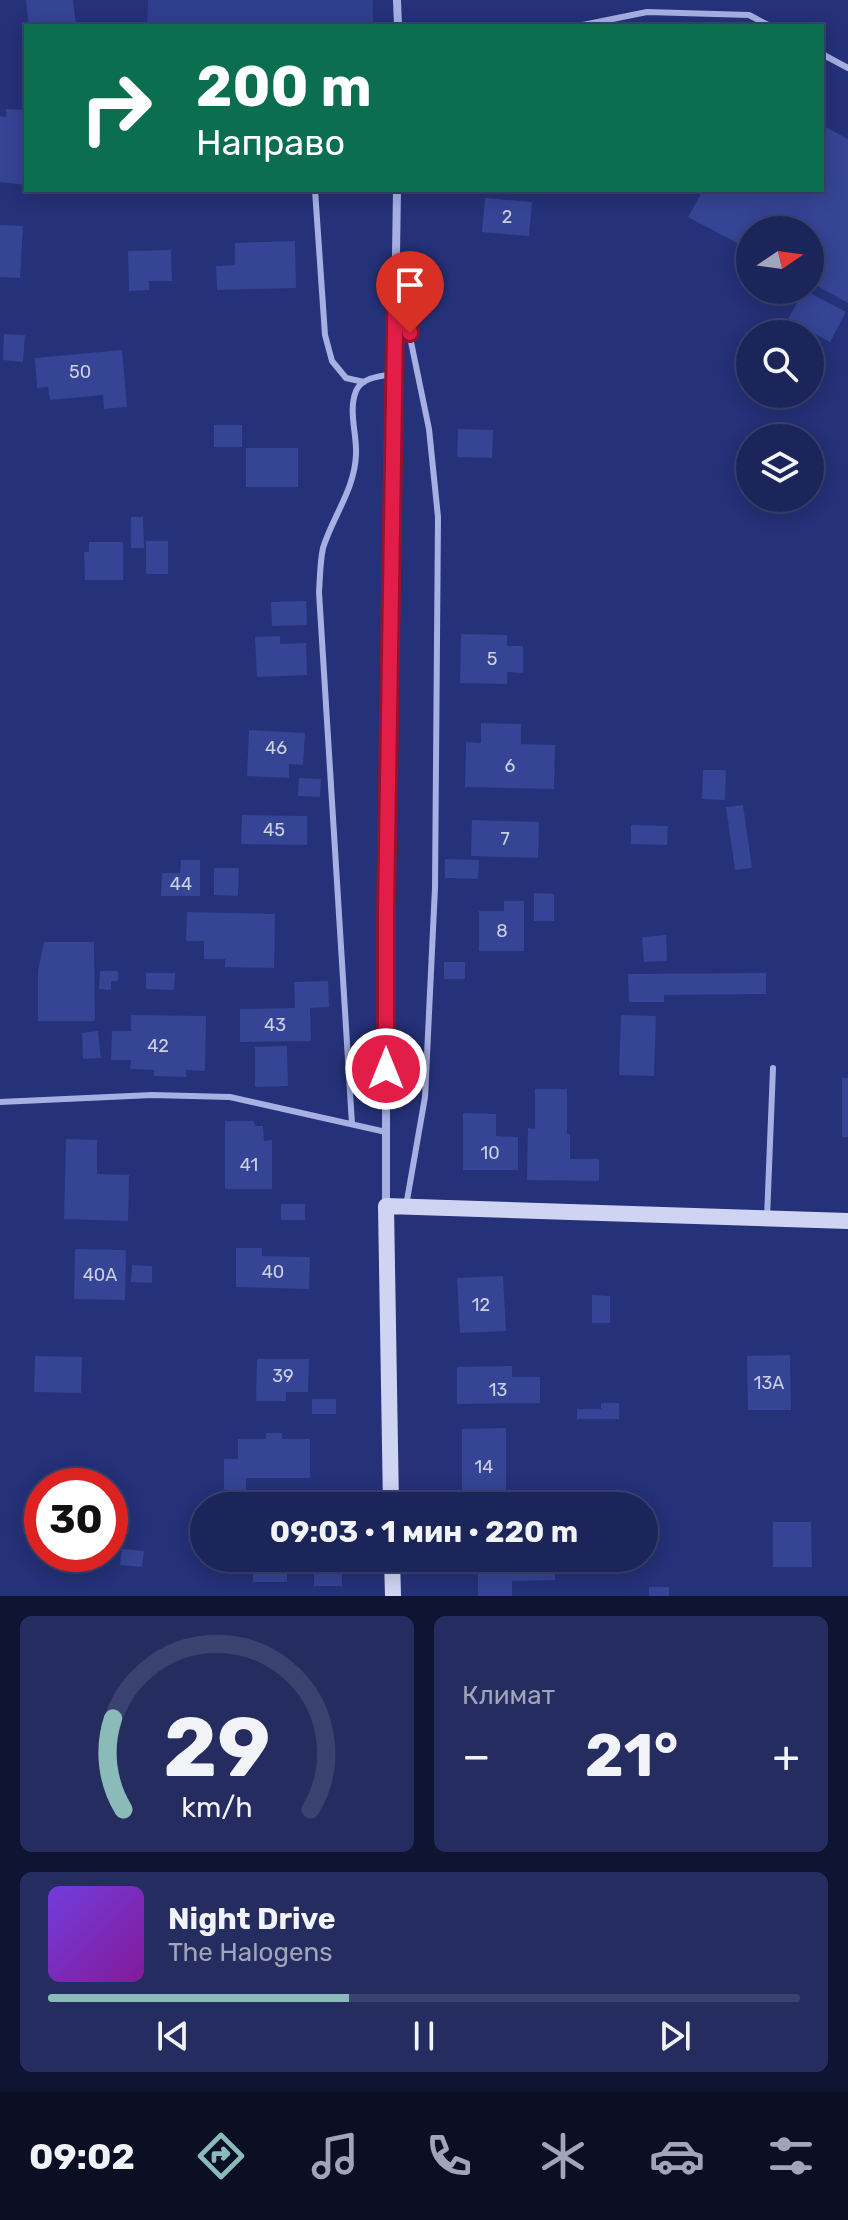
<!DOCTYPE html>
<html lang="ru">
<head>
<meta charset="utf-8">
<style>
  body { margin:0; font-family:Rubik,sans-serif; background:#252d60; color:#f1f3f6; height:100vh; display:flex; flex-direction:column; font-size:30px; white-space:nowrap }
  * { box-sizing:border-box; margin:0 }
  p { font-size:26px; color:#a0a5bb }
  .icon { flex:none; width:44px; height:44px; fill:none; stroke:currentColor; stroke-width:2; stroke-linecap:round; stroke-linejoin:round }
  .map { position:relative; height:1596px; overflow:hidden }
  .side { display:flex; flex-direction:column; gap:20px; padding:20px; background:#0f1432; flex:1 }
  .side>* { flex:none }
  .hud { position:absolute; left:24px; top:24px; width:800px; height:168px; border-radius:0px; box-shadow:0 4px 20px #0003,0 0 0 2px #3a4270; background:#0b6e4f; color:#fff; overflow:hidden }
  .needle { width:52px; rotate:77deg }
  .fabs { position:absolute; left:736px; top:216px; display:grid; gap:16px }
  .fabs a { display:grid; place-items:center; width:88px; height:88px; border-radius:50%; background:#1c255a; box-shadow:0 4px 20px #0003,0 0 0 2px #3a4270; font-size:40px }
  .speed { position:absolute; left:24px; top:1468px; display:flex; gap:16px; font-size:40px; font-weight:700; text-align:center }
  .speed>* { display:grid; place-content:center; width:104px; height:104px; border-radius:50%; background:#1c255a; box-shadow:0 4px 20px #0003,0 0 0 2px #3a4270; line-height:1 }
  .speed .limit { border:12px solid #d22; background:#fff; color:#111 }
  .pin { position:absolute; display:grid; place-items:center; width:68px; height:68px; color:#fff; margin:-82px -34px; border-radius:50% 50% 50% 0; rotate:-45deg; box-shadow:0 0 8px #0007 }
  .pin .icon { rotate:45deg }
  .me { position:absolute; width:88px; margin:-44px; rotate:0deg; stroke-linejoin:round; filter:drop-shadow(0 0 6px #0008) }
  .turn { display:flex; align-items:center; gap:28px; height:168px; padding:0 40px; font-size:36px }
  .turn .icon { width:104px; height:104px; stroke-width:2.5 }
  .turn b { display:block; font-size:56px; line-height:68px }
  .big { font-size:60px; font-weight:700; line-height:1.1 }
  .side .tile { flex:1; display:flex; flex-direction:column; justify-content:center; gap:12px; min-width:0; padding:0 28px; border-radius:12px; background:#252d60 }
  .side .dial { align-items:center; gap:0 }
  .dial svg { height:208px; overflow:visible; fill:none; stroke:#3a4270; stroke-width:7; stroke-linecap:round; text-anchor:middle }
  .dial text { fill:#f1f3f6; stroke:none }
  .song { display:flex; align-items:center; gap:24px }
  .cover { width:96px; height:96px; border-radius:12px; background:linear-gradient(135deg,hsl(260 70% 55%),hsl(290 70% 35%)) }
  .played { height:8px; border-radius:4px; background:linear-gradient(90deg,#8bbbb9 40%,#3a4270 40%) }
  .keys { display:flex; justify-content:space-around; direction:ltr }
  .heat { display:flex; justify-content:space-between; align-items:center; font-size:44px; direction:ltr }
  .side .tiles { flex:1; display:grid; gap:20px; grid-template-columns:1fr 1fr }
  .tile:last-child { grid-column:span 2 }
  .trip { position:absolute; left:190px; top:1492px; width:468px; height:80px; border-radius:40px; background:#1c255a; box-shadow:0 4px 20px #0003,0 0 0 2px #3a4270; font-weight:700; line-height:80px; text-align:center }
  .tabs { display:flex; height:128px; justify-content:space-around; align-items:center; background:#0b0f24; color:#a0a5bb }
  .tabs .icon { width:56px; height:56px }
  .tabs .active { color:#8bbbb9 }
  .tabs b { font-size:36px; color:#f1f3f6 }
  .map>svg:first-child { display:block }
  .green { fill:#2f3f8f }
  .building { fill:#354494 }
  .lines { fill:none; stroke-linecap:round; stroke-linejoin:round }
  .lane { stroke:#a6b0e3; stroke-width:6 }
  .street { stroke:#a6b0e3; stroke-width:8 }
  .secondary { stroke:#cfd4f3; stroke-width:16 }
  .route-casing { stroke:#92132f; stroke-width:20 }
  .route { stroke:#e11d48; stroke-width:14 }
  .labels { text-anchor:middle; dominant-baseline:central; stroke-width:8; stroke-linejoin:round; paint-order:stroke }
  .number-label { font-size:18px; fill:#ccd0e4 }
</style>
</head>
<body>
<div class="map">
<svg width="848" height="1596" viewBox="0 0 848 1596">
  <rect width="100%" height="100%" fill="#253178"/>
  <path class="green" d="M148,0h225v26h-226z"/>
  <path class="building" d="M26,0h47l3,26h-47z
    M6,109l20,1v75l-26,-3v-66l6,1z
    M822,125l26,14v164l-38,-21v-52h-60v20l-62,-33 15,-27h119z
    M485,198l47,4 -3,34 -47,-4z
    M0,225l23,1 -3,52 -20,-1z
    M295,241l1,47 -79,2 -1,-24 19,-1v-22z
    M171,250l1,31h-23v9l-20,1 -1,-40z
    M804,290l42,22 -16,30 -42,-23z
    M4,334l21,1 -2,27 -20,-2z
    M122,350l5,57 -23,2 -1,-14 -53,5 -2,-13 -11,1 -2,-30z
    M214,425h28v22h-28z
    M458,429l35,1 -1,28 -35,-1z
    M246,448h52v39h-52z
    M131,517h12l1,31h-13z
    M146,541h22v33h-22z
    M89,542h34v38h-38l-1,-28h5z
    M306,601l1,24 -35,1 -1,-24z
    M461,634l46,1v11h16v27l-16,-1v12l-47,-1z
    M280,636v8l26,-1 1,32 -50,2 -2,-40z
    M481,723l40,1v20l34,1 -1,44 -89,-2 1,-45 15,1z
    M249,730l56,3 -2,32 -14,-1v14l-42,-2z
    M703,770h23l-1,30 -23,-1z
    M299,778l22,1 -1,18 -22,-1z
    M743,805l9,63 -17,2 -9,-63z
    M242,815l65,1v29l-66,-1z
    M472,820l67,2 -1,36 -67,-2z
    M631,825l37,1 -1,19 -36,-1z
    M445,859l34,1 -1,19 -33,-1z
    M181,860h19v36h-39l1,-23h18z
    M214,868h25l-1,28 -24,-1z
    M534,893l20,1v27h-20z
    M504,901h20v50h-45v-40h25z
    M187,912l88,2 -1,54 -49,-1v-8h-21v-18h-18z
    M666,935l1,26 -23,1 -2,-25z
    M44,942h50l1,79h-57v-50z
    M444,962h21v17h-21z
    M100,971h18v10h-7v9l-12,-1z
    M146,973h29l-1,17 -28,-1z
    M766,973v21l-102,1v7h-35l-1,-28z
    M328,981l1,26 -19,1 1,33 -71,1v-33l55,-1 -1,-26z
    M131,1015l75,1 -1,55 -19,-1v7l-32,-1v-6l-24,-1 1,-9h-20l1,-29h19z
    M621,1015l35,1 -2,60 -35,-1z
    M98,1031l3,27 -18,1 -1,-26z
    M287,1046l1,40 -33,1v-40z
    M842,1078h6v59h-6z
    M535,1089h32v45h3v25h29v22l-72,-1 1,-52 7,1z
    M463,1113l33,1v22l22,1v33h-55z
    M225,1121h29l1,5h8l1,15 8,-1v49h-47z
    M66,1139l31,1v34l32,1 -1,46 -64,-2z
    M281,1204h24v16h-24z
    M236,1248h26v8l48,1 -1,32 -73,-2z
    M75,1249l51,1 -1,50 -51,-1z
    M132,1265l20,1v17l-21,-1z
    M503,1276l3,55 -46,2 -3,-55z
    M592,1295l18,1v27h-18z
    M790,1355l1,55h-43l-1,-54z
    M35,1356l47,1 -1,36 -47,-1z
    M257,1359h52l-1,33h-22v9h-30z
    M512,1366v11h28v26l-83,1v-37z
    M312,1399h24v15h-24z
    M601,1403h18v16h-42v-10h24z
    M506,1428v77l-44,1v-77z
    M266,1433h16v6h28v39h-64v12h-22v-31h14v-20h28z
    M773,1522h38l1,45h-39z
    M122,1549l22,2 -2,16 -22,-2z
    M253,1558h57v8l-23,-1v17h-34z
    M478,1558h77v22l-43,1v15h-34z
    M314,1565h28v21h-28z
    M649,1587h20v9h-20z"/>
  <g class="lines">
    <path class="lane" d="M578,26l69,-14 102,3 21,11
      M822,54l26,14
      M315,190l10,145 7,26 14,17 18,4
      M398,279l31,150 9,88 -3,371 -10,209 -19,109
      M0,1102l152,-7 78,2 156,35
      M352,1124l-33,-532c1,-14 1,-30 4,-44 10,-32 32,-59 33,-94 1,-20 -8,-43 0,-63 6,-14 25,-15 38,-17
      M767,1218l6,-150"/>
    <path class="street" d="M397,0l1,26
      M386,1206v-294l11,-722"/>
    <path class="secondary" d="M391,1506l-5,-300 462,15
      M392,1558l1,38"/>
  </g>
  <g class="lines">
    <g class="route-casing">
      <path id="route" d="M386,1069v-157l10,-645 14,66"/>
    </g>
    <use href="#route" class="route"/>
  </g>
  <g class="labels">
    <g class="number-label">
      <text x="507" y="217">2</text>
      <text x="80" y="372">50</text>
      <text x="492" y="659">5</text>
      <text x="276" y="748">46</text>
      <text x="510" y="766">6</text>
      <text x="274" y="830">45</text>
      <text x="505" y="839">7</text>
      <text x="181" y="884">44</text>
      <text x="502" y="931">8</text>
      <text x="275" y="1025">43</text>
      <text x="158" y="1046">42</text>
      <text x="490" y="1153">10</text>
      <text x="249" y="1165">41</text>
      <text x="273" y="1272">40</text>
      <text x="100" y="1275">40А</text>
      <text x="481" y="1305">12</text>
      <text x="283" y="1376">39</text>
      <text x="769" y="1383">13А</text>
      <text x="498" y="1390">13</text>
      <text x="484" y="1467">14</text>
    </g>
  </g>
</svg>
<div class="fabs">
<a><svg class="needle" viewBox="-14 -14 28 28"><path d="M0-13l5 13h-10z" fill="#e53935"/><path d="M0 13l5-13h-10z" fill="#a0a5bb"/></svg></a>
<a><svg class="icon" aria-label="search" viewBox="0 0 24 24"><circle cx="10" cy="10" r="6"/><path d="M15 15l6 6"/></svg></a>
<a><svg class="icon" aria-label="layers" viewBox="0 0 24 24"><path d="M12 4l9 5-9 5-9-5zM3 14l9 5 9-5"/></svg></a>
</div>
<div class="speed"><div class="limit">30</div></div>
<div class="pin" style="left:410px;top:333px;background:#d93025"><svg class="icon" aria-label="arrive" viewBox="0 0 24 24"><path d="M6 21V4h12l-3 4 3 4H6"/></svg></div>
<svg class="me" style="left:386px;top:1069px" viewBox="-20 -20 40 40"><circle r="17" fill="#e11d48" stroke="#fff" stroke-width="3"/><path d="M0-11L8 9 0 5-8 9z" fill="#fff"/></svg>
<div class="trip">09:03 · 1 мин · 220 m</div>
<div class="hud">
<div class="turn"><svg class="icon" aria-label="right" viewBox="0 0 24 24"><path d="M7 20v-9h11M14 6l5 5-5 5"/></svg><div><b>200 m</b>Направо</div></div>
</div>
</div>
<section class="side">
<div class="tiles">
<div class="tile dial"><svg viewBox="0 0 100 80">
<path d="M14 69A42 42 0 1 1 86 69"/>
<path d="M14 69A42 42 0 0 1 10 34" stroke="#8bbbb9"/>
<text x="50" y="56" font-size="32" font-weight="700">29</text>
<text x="50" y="72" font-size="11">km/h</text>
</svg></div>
<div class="tile"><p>Климат</p>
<div class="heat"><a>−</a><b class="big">21°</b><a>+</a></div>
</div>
<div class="tile">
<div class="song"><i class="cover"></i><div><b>Night Drive</b><p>The Halogens</p></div></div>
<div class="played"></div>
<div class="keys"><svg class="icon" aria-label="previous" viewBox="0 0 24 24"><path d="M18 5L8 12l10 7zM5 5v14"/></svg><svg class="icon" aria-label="pause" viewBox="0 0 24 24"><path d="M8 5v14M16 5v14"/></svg><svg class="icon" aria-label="next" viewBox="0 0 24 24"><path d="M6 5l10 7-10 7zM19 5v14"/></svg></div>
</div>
</div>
</section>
<nav class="tabs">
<b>09:02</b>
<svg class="icon active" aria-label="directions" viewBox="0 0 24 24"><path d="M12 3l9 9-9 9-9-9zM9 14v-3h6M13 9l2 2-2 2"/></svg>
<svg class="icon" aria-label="music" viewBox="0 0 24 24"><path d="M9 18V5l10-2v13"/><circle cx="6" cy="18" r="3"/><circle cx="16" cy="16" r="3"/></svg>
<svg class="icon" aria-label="phone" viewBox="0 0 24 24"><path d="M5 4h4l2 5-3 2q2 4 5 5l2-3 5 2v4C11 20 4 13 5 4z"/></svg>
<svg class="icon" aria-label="climate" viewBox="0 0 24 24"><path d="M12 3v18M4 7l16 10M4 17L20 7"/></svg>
<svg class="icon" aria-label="car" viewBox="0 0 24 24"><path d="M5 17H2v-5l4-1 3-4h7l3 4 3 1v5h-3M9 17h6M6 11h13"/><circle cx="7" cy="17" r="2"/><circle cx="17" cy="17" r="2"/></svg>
<svg class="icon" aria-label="filters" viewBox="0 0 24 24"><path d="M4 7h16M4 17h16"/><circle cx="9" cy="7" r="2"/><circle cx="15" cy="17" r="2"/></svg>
</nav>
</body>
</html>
